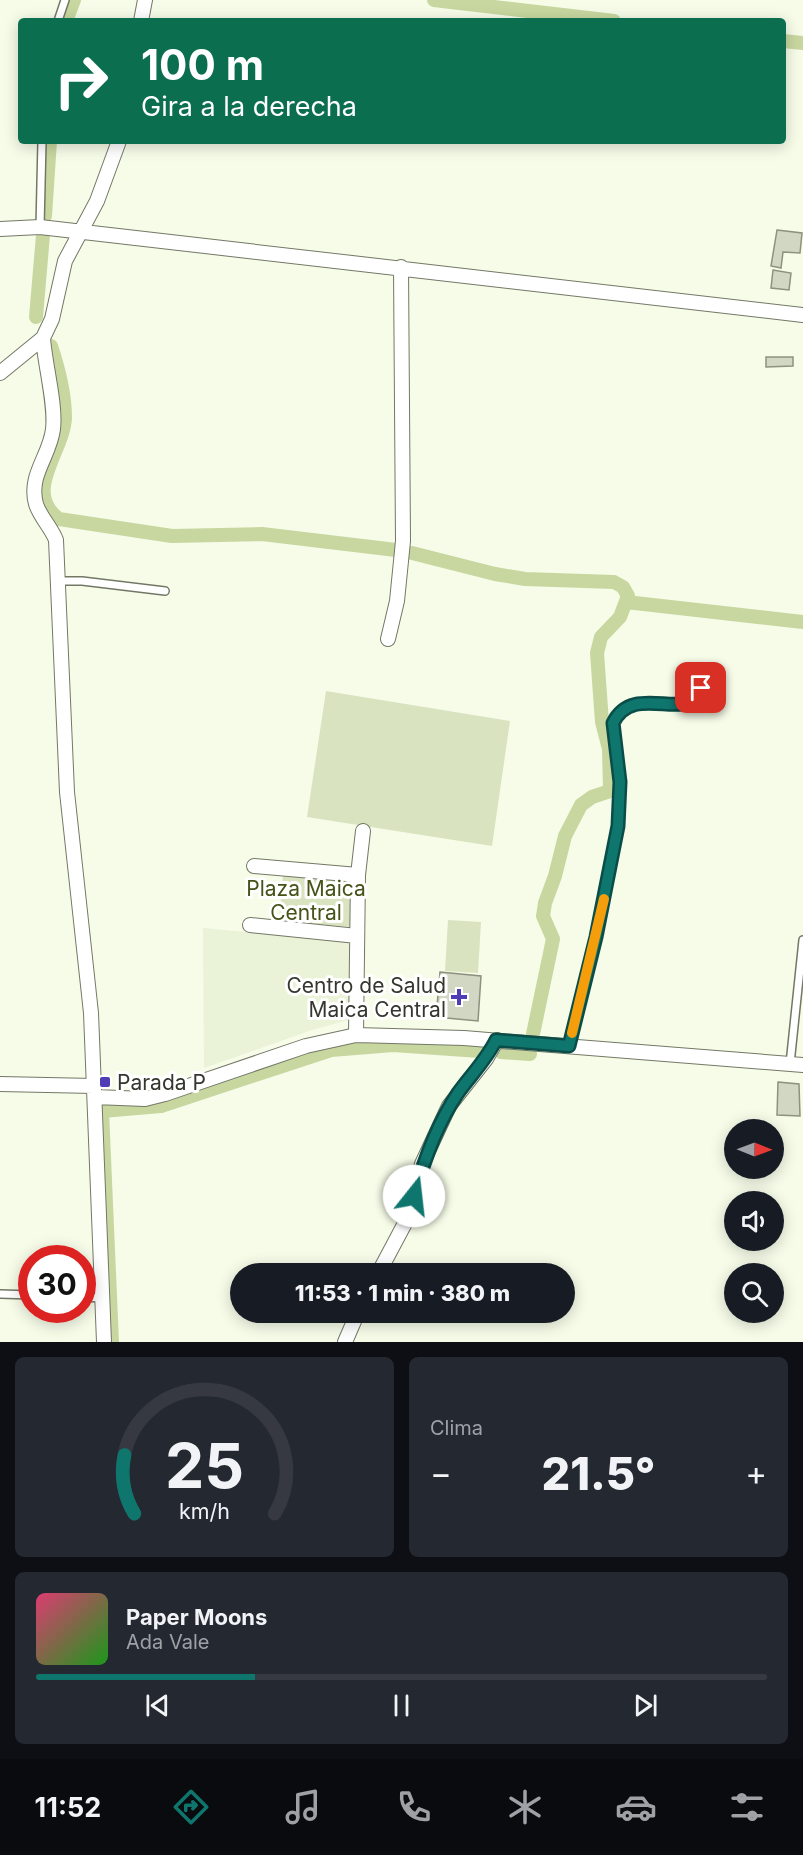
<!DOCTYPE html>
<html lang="es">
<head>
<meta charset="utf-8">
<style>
  body { margin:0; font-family:Inter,sans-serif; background:#242831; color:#f1f3f6; height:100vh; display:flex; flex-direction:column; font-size:22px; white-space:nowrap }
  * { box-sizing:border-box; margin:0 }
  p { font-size:20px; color:#9ea1a6 }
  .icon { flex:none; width:33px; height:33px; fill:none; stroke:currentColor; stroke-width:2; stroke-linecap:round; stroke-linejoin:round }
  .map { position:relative; height:1342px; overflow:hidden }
  .panel { display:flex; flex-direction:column; gap:15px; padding:15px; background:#0d0f14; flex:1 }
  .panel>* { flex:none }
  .hud { position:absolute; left:18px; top:18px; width:768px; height:126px; border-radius:6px; box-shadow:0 3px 15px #0003; background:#0b6e4f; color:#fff; overflow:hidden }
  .needle { width:39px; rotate:91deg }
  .buttons { position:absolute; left:724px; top:1119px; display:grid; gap:12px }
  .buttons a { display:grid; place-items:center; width:60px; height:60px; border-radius:50%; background:#171b24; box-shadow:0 3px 15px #0003; font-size:30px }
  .speed { position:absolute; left:18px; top:1245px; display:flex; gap:12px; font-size:30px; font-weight:700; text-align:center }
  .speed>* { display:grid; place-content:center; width:78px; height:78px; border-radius:50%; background:#171b24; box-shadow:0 3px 15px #0003; line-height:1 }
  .speed .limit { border:9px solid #d22; background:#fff; color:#111 }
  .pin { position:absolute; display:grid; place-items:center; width:51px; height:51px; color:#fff; margin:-26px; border-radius:12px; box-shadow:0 3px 9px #0006 }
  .me { position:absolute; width:66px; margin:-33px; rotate:16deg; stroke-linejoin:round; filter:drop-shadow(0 0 4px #0008) }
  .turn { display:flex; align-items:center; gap:21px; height:126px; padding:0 24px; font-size:27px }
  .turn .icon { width:78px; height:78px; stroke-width:2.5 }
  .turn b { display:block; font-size:42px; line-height:51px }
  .big { font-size:45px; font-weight:800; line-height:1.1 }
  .panel .card { flex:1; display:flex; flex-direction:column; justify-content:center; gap:9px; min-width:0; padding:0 21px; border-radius:9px; background:#242831 }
  .panel .dial { align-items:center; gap:0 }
  .dial svg { height:156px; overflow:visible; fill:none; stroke:#363941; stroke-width:7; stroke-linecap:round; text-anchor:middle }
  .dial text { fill:#f1f3f6; stroke:none }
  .song { display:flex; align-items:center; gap:18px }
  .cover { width:72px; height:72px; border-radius:9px; background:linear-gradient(135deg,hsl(340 70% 55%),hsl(120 70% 35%)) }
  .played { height:6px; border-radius:3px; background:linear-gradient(90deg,#0f766e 30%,#363941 30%) }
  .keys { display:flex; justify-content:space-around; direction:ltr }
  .heat { display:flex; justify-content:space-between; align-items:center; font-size:33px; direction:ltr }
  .panel .tiles { flex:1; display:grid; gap:15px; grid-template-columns:1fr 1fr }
  .card:last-child { grid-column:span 2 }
  .trip { position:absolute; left:230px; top:1263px; width:345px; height:60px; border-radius:30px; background:#171b24; box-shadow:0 3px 15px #0003; font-weight:800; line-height:60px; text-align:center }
  .dock { display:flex; height:96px; justify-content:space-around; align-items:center; background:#090b0e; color:#9ea1a6 }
  .dock .icon { width:42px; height:42px }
  .dock .current { color:#0f766e }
  .dock b { font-size:27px; color:#f1f3f6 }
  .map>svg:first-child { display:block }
  .built { fill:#eaf2d7 }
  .green { fill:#d9e3bf }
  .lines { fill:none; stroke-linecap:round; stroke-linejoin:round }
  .canal { stroke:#c8d7a0; stroke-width:14 }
  .building { fill:#d1d7c3; stroke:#8c927f; stroke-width:1.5 }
  .lane-casing { stroke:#737866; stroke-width:10 }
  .street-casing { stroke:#737866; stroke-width:16 }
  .lane { stroke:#fff; stroke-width:7 }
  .street { stroke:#fff; stroke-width:14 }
  .route-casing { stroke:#0a4d48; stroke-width:15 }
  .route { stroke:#0f766e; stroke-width:10 }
  .slow { stroke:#f59e0b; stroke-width:10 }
  .poi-dot { fill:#4e3db4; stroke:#fff; stroke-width:2 }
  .labels { text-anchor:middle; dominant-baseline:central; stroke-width:6; stroke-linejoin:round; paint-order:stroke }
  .park-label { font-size:21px; fill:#465217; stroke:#fff }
  .poi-label { font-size:21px; fill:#35372f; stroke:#fff; text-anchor:end }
</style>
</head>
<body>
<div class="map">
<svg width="803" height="1342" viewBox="0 0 803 1342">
  <rect width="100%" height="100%" fill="#f6fce8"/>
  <path class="built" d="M203,928l149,14 -1,77 -39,11 -108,38z"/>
  <path class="green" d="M326,691l184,30 -18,125 -185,-29z
    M283,874l69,7 -1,46 -72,-6z
    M448,920l33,2 -3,51 -33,-2z"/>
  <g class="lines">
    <path class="canal" d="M434,0l180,21
      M66,21l8,-21
      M783,41l20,2
      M45,216l5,-75
      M36,317l7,-82
      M51,346c7,21 14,49 14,72 -2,35 -43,74 -6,101l113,17 90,-2 134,16
      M412,553l83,21 30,5 89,3 9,5 5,9 -8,21 -19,20 -4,16 5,69 7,27 1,42 -18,6 -11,8 -16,31 -10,40 -10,27 -2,13 10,23 -20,95
      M626,602l177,20
      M501,1052l29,2
      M112,1342l-10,-231 59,-5 170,-56 62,-5 87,6"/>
  </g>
  <path class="building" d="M777,230l25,3 -2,20 -17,-1 -2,16 -10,-2z
    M773,270l18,3 -2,17 -18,-2z
    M766,357h27v9l-27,1z
    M440,972l41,4 -3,45 -42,-4z
    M778,1082l21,2 1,32 -23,-1z"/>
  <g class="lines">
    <g class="lane-casing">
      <path id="lane" d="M58,21l7,-21
        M40,227l2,-86
        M58,581h24l83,10
        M569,1046l27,-109 22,-111 1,-45 -6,-59c21,-42 78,4 88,-34
        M790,1064l13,-124
        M0,1294l32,1
        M82,1297l20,1"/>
    </g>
    <g class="street-casing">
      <path id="street" d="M141,21l4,-21
        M0,229l40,-2 763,88
        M43,338c2,27 13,67 10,91 -3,27 -25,46 -17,75 4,13 15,23 20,36l11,252 24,221 13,329
        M0,373l43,-35 9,-19 13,-58 32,-60 22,-60
        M388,639l9,-38 6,-60 -2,-274
        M254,866l104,9
        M250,925l107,11
        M356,1035l2,-160 5,-44
        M0,1084l94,2
        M95,1097l50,2 20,-5 141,-48 50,-11 108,3 339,27
        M378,1274l26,-49 18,-61 27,-58 37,-47 11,-19
        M345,1342l13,-30"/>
    </g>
    <use href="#lane" class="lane"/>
    <use href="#street" class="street"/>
  </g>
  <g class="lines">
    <g class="route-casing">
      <path id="route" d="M414,1196c10,-36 23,-72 44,-103 13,-18 28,-33 38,-53l73,6 27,-109 22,-111 2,-44 -7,-59c21,-43 78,3 88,-35"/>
    </g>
    <use href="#route" class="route"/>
    <path class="slow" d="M572,1033l32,-134"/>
  </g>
  <g class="poi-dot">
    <path d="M456 988h6v6h6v6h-6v6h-6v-6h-6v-6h6z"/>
    <rect x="99" y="1076" width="12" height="12" rx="3"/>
  </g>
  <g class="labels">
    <g class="park-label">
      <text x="306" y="888">Plaza Maica<tspan x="306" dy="24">Central</tspan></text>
    </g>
    <g class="poi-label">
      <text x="446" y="985">Centro de Salud<tspan x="446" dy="24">Maica Central</tspan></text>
      <text x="117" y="1082" text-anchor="start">Parada P</text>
    </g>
  </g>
</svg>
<div class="buttons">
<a><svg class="needle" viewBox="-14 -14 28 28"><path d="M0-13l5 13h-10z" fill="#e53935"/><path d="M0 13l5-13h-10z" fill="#9ea1a6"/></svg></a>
<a><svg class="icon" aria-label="sound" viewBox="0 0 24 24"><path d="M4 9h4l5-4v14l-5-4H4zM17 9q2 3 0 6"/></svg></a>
<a><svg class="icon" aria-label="search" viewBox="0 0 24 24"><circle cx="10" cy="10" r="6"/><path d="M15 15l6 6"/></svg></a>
</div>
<div class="speed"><div class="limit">30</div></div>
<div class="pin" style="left:701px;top:688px;background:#d93025"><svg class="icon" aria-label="arrive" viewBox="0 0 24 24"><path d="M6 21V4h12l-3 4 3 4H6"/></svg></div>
<svg class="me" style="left:414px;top:1196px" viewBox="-20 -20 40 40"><circle r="19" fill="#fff"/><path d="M0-13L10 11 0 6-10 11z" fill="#0f766e"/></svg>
<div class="trip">11:53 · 1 min · 380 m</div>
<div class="hud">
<div class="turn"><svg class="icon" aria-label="right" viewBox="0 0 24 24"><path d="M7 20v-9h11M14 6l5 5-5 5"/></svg><div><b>100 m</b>Gira a la derecha</div></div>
</div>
</div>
<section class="panel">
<div class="tiles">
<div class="card dial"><svg viewBox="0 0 100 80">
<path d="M14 69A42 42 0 1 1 86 69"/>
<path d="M14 69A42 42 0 0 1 9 39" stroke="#0f766e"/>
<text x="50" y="56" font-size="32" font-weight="700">25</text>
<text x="50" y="72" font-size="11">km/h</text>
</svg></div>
<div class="card"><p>Clima</p>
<div class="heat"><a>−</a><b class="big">21.5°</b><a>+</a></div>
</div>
<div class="card">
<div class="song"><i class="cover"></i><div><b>Paper Moons</b><p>Ada Vale</p></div></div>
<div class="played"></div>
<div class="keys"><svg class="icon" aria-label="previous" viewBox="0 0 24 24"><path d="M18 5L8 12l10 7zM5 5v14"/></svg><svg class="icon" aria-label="pause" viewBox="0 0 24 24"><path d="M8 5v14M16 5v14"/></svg><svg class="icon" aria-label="next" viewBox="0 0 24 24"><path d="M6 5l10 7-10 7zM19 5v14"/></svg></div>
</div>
</div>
</section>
<nav class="dock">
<b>11:52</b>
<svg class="icon current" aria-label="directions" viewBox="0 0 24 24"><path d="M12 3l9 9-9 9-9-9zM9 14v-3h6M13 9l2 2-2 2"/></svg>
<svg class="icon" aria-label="music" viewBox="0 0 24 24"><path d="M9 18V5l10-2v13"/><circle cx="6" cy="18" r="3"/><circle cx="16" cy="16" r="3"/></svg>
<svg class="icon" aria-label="phone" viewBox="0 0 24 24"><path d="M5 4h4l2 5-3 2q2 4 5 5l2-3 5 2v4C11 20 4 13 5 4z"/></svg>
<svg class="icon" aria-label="climate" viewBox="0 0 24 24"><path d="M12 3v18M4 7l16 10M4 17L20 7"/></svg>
<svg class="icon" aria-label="car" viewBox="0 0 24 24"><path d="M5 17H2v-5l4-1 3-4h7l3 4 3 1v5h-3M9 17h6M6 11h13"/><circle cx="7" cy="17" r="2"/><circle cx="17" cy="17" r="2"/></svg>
<svg class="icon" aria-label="filters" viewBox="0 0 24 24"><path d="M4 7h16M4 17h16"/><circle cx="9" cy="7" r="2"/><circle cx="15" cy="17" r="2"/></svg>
</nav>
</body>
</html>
